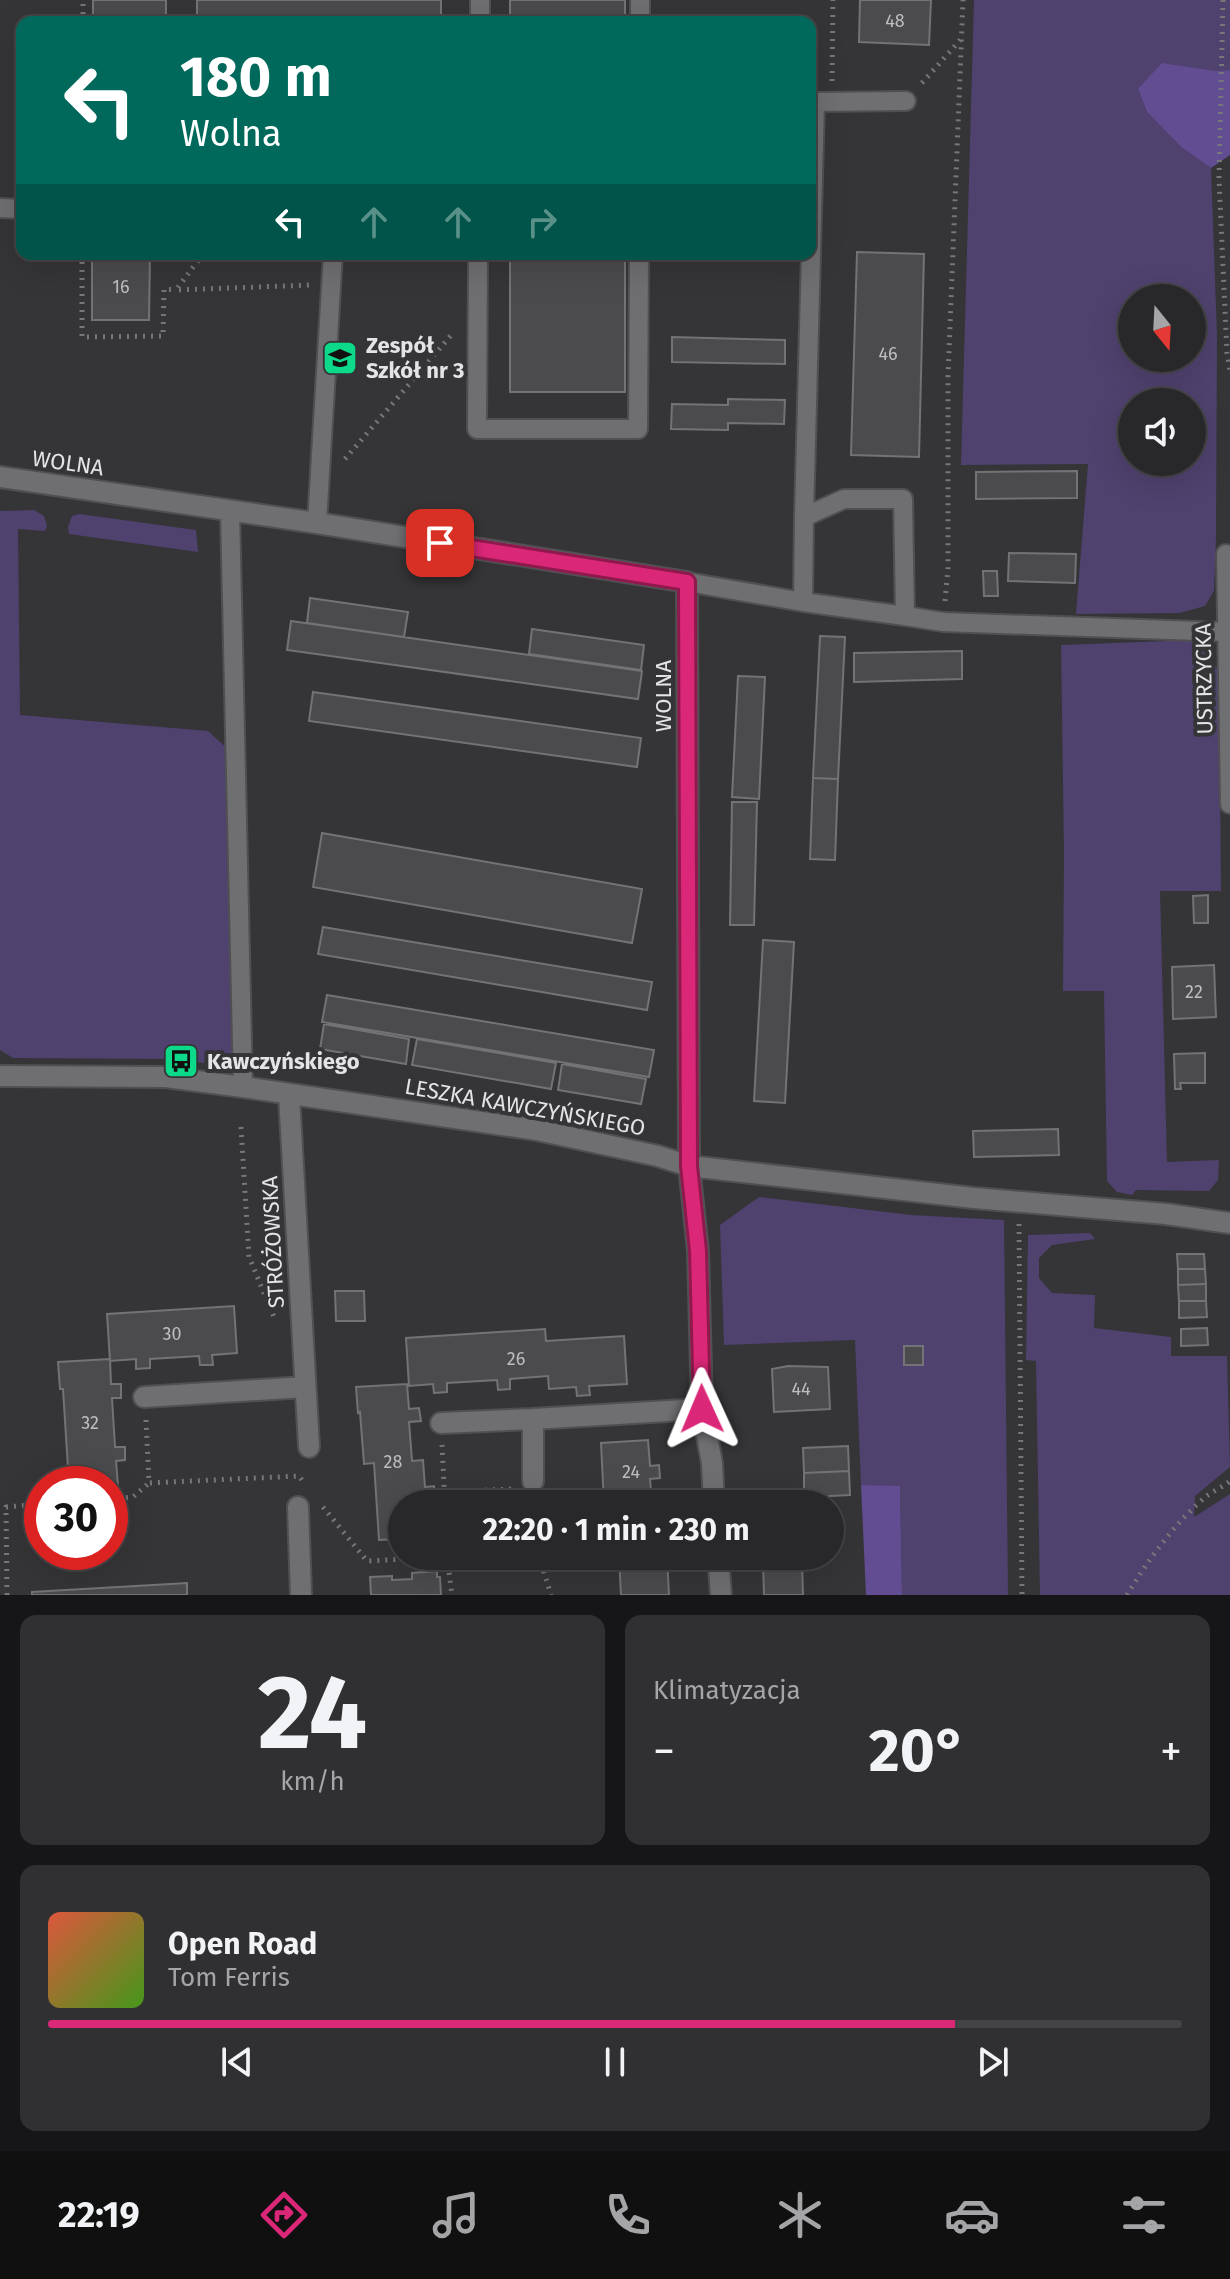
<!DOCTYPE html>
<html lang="pl">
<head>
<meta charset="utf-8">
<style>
  body { margin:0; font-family:"Fira Sans",sans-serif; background:#302f31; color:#f1f3f6; height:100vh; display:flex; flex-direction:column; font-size:30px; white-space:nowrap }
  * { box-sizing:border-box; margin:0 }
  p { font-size:26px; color:#a5a5a8 }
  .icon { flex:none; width:44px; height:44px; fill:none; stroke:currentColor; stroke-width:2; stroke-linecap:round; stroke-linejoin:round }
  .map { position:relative; height:1595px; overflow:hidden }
  .side { display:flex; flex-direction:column; gap:20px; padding:20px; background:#161517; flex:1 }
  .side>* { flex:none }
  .banner { position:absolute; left:16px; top:16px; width:800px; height:244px; border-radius:16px; box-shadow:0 8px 32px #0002,0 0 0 2px #444446; background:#00695c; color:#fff; overflow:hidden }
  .needle { width:52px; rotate:162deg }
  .tools { position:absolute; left:1118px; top:284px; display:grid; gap:16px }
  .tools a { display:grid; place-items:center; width:88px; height:88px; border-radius:50%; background:#282729; box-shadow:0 8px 32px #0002,0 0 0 2px #444446; font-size:40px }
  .speed { position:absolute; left:24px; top:1466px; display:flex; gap:16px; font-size:40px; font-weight:700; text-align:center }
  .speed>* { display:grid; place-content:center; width:104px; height:104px; border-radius:50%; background:#282729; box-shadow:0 8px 32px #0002,0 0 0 2px #444446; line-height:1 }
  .speed .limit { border:12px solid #d22; background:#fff; color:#111 }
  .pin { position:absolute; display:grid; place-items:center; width:68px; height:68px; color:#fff; margin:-34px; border-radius:16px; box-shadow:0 4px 12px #0006 }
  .me { position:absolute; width:88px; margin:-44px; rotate:359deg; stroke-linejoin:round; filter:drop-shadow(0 0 6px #0008) }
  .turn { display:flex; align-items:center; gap:28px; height:168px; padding:0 32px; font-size:36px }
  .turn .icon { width:104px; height:104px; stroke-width:2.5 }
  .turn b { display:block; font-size:56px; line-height:68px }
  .lanes { display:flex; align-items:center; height:76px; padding:0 32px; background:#0003; justify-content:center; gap:40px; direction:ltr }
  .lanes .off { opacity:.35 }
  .big { font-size:60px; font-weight:700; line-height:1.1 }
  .side .tile { flex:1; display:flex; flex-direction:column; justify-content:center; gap:12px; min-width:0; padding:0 28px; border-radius:16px; background:#302f31 }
  .side .dial { align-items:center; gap:0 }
  .dial b { font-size:104px; line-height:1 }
  .song { display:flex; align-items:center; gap:24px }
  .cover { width:96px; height:96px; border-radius:12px; background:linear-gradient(135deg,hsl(10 70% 55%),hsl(100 70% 35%)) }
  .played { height:8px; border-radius:4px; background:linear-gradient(90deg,#db2777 80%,#444446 80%) }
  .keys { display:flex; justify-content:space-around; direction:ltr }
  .heat { display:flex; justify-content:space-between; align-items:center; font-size:44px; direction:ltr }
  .side .tiles { flex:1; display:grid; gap:20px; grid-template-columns:1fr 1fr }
  .tile:last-child { grid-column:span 2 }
  .trip { position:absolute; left:388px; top:1490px; width:456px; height:80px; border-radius:40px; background:#282729; box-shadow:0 8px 32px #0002,0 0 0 2px #444446; font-weight:700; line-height:80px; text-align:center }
  .menu { display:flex; height:128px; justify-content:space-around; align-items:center; background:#101010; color:#a5a5a8 }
  .menu .icon { width:56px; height:56px }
  .menu .current { color:#db2777 }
  .menu b { font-size:36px; color:#f1f3f6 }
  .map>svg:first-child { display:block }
  .green { fill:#4f426e; fill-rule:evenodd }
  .forest { fill:#634d92 }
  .building { fill:#4b4b4e; stroke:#737276; stroke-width:2 }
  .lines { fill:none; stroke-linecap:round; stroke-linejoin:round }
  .lane-casing { stroke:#505052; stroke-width:22 }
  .street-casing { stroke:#505052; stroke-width:24 }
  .path { stroke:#777679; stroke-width:5; stroke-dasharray:2 6; stroke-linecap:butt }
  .lane { stroke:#6f6f72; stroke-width:18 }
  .street { stroke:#6f6f72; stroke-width:20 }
  .route-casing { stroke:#8e194d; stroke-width:20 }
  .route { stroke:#db2777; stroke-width:14 }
  .labels { text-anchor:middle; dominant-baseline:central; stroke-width:8; stroke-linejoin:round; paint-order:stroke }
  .number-label { font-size:18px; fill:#bebdbf }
  .poi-label { font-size:22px; font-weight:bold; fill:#e4e3e5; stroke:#353437; text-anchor:start }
  .street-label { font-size:22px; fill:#e4e3e5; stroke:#353437 }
</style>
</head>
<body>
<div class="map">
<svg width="1230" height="1595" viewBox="0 0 1230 1595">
  <rect width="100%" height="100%" fill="#353437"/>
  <path class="green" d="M974,0h256v70l-16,1 -76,18 9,23 34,35 30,21 6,167 -1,202 -2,54 -9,15 -25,7 -104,1 12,-150 -127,1zM1132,298h60v60h-60zM1132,402h60v60h-60z
    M34,510l10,6 3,10 -2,5 -27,-2 2,186 188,16 22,20 3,304 -12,10 -26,-3 1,-10 -24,-1 -2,8 -157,-1 -13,-8v-539z
    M79,514l117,16 2,22 -129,-18 -1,-7 4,-11z
    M1194,640l25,30 2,221h-61l7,271 52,-2 -1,20 -9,11 -73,-1 -4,5 -15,-3 -10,-11 -3,-190h-41l1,-137 -3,-209z
    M759,1197l152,18 93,5 4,375h-106l-2,-108 -39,-2 -6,-145 -131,5 -4,-120z
    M1090,1233l5,6 -43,6 -13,13v20l13,15 43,2 -1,33 77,9v19h56l3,111 -35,29 -1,21 36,-23v101h-190l-4,-234 -10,-1 2,-125z"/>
  <path class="forest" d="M1162,63l52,8 16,-1v85l-19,13 -30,-21 -34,-35 -9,-23z
    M861,1485l39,1 2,109h-36z"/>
  <path class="building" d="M93,0h73v22h-73z
    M197,0h244v22h-244z
    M510,0h115v22h-115z
    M860,0h71l-2,45 -70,-3z
    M857,252l67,2 -5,203 -68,-2z
    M92,254h58l-1,66h-57z
    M510,254h115v138h-115z
    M672,337l113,3v24l-113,-2z
    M728,399l57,1 -1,24 -56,-1v7l-57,-1 1,-25 56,1z
    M1077,471v27l-101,1v-27z
    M1009,553l67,1 -1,29 -67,-2z
    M983,571h14l1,25h-14z
    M310,598l98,14 -4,25 -97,-14z
    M291,621l351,50 -4,28 -351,-49z
    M532,629l112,16 -3,25 -112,-16z
    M820,636l25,1 -7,142 -25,-1z
    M962,651v28l-108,3v-29z
    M738,676l27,1 -6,122 -27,-2z
    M313,692l328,46 -4,29 -328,-46z
    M813,778l25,1 -3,81 -25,-1z
    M732,802h25l-3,123h-24z
    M322,833l320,56 -10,54 -319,-56z
    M1208,895v28h-14l-1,-27z
    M323,927l329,55 -5,28 -329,-56z
    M763,940l31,2 -9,161 -31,-2z
    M1214,965l2,52 -43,2 -1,-52z
    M327,995l327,55 -5,27 -327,-55z
    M324,1024l85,15 -3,25 -86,-15z
    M417,1039l139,24 -5,26 -139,-24z
    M1205,1053v30h-25l1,6h-6l-1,-35z
    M562,1064l84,15 -5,25 -83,-14z
    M1058,1129l1,26 -85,2 -1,-26z
    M1177,1254h27l1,15h-27z
    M1178,1269h27l1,15 -28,1z
    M1206,1284v17h-27l-1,-16z
    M335,1291h29l1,30h-29z
    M1179,1301h27l1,16 -28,1z
    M234,1306l3,47 -25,2 1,10h-13l-1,-9 -49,3v9l-14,1v-10l-26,2 -3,-47z
    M1207,1328l1,17 -27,1v-17z
    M545,1329l1,12 78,-5 3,48 -38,2 1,9 -13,1 -1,-9 -27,2 -1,-13 -38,3v10l-12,1 -1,-10 -50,3v9l-13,1 -1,-9 -24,2 -3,-48z
    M904,1346h19v19h-19z
    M110,1359l1,25h10v14h-9l3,49h10v13l-9,1 2,24 -49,-1 -6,-95h-3l-2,-27z
    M788,1366l40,1 2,42 -56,3 -2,-43z
    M407,1384l2,25 10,-1 2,13 -12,1 3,39 11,-1 2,27 9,-1 1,14 -9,1v3h-24v35l-23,1 -5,-77 -10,1 -4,-52 -2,1 -2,-26z
    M648,1440l2,26 9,-1 1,13 -10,1 2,25h-48l-3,-61z
    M848,1446l1,25 -45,2 -1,-25z
    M849,1471l1,24 -40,2v-5l-6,1v-20z
    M619,1556h57h-9l2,39h-48z
    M763,1562l39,1 1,32h-39z
    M437,1571v6h3l1,18h-70l-1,-18 22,-1v4l20,-1v-6z
    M187,1583v12h-155v-3z"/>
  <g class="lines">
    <g class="lane-casing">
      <path id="lane" d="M480,22v-22
        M640,22v-22
        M0,208l22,1
        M478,254l-1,175h161l1,-175
        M230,511l13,576
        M317,523l16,-269
        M1226,554l4,250
        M687,582l116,20 102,14 -2,-117h-59l-40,18 11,-415 91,-1
        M803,602l1,-85
        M905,616l38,6 284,10"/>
    </g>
    <g class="street-casing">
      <path id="street" d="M0,477l317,46 370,59 2,584 9,85 4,158 10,54 2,41
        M0,1076l166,1 77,10 294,43 121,26 31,10 285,32 192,16 64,9
        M289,1095l20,352
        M144,1397l161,-10
        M441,1423l92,-4
        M533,1481v-62l169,-10
        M298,1507l3,88
        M718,1556l3,39"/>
    </g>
    <path class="path" d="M1223,0l-4,178 8,175 3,17
      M83,22v-22
      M832,81l1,-81
      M922,83l39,-44
      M82,254v83l81,-1 1,-47 12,1
      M203,254l-27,36 134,-5
      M345,459l108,-126
      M945,601l3,-33v-191l15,-377
      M241,1127l8,130 25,60
      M1019,1224l3,371
      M146,1420l3,63 150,-7 5,7
      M442,1445l3,59
      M445,1492l67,-3
      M110,1499l23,-2 16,-14
      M323,1507l44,54 80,-4
      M539,1556l12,39
      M447,1557l5,38
      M7,1595l-1,-88 36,-3
      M1127,1595c20,-34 50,-75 81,-100 7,-5 15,-8 22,-14"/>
    <use href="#lane" class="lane"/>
    <use href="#street" class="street"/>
  </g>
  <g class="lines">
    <g class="route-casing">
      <path id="route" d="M440,543l247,39 2,584 9,85 4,158"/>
    </g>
    <use href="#route" class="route"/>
  </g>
  <defs>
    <g id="school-square" transform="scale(1.8)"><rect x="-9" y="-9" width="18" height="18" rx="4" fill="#0dd98a" stroke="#353437"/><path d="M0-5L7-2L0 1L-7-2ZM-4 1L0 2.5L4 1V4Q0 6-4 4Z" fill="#111"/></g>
    <g id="bus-square" transform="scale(1.8)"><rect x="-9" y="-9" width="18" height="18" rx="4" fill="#0dd98a" stroke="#353437"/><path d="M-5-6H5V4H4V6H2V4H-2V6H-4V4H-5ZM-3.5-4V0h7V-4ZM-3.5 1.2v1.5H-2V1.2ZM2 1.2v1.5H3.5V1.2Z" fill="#111"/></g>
  </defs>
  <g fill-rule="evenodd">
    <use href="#school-square" x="340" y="358"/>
    <use href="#bus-square" x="181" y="1061"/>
  </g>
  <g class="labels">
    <g class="number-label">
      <text x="895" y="21">48</text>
      <text x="121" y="287">16</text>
      <text x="888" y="354">46</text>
      <text x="1194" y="992">22</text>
      <text x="172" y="1334">30</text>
      <text x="516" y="1359">26</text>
      <text x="801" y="1389">44</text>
      <text x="90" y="1423">32</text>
      <text x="393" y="1462">28</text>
      <text x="631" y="1472">24</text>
    </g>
    <g class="poi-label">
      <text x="366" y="345">Zespół<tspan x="366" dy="25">Szkół nr 3</tspan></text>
      <text x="207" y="1061">Kawczyńskiego</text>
    </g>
    <g class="street-label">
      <text transform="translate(68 463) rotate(8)">WOLNA</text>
      <text transform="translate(1204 679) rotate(-91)">USTRZYCKA</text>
      <text transform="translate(663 696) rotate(-90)">WOLNA</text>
      <text transform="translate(525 1107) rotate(10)">LESZKA KAWCZYŃSKIEGO</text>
      <text transform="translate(273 1242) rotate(-93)">STRÓŻOWSKA</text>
    </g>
  </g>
</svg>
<div class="tools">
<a><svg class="needle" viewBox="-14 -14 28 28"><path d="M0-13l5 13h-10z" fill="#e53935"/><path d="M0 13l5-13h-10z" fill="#a5a5a8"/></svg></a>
<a><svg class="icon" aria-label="sound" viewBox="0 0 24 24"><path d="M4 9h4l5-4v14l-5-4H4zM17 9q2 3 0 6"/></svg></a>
</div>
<div class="speed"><div class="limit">30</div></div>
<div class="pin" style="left:440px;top:543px;background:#d93025"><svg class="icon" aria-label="arrive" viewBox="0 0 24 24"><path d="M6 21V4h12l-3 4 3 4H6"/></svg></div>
<svg class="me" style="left:702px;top:1409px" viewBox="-20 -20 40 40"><path d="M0-17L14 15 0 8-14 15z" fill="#db2777" stroke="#fff" stroke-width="4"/></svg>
<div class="trip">22:20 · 1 min · 230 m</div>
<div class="banner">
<div class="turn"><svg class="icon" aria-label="left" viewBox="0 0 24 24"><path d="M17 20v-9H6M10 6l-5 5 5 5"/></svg><div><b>180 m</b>Wolna</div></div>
<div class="lanes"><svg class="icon" aria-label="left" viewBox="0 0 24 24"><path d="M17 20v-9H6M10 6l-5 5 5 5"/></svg><svg class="icon off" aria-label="ahead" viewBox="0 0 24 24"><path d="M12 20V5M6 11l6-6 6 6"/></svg><svg class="icon off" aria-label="ahead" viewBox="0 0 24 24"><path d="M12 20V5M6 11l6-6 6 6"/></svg><svg class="icon off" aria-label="right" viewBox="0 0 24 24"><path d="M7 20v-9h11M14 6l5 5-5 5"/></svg></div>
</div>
</div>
<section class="side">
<div class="tiles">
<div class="tile dial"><b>24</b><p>km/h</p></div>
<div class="tile"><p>Klimatyzacja</p>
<div class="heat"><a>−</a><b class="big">20°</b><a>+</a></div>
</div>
<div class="tile">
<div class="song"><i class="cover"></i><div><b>Open Road</b><p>Tom Ferris</p></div></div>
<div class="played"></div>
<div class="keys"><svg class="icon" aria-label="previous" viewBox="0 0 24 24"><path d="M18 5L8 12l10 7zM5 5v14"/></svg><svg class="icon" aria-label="pause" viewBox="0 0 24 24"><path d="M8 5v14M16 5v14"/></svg><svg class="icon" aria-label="next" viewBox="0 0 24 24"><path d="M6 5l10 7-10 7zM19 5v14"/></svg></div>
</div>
</div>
</section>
<nav class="menu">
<b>22:19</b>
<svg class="icon current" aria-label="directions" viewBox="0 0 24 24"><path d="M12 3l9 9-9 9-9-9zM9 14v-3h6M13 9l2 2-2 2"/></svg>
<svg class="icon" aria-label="music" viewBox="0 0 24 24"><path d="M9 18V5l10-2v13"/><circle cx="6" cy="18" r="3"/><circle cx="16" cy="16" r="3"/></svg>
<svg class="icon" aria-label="phone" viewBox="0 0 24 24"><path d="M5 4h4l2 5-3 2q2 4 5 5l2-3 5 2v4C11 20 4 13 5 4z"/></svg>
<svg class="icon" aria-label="climate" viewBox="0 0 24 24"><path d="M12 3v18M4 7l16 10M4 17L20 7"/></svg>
<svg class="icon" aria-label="car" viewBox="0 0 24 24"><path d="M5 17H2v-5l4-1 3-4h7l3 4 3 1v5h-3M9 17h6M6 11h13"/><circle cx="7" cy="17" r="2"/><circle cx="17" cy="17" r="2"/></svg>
<svg class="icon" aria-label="filters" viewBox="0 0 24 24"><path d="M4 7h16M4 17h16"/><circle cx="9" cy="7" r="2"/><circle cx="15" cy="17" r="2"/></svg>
</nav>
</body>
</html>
